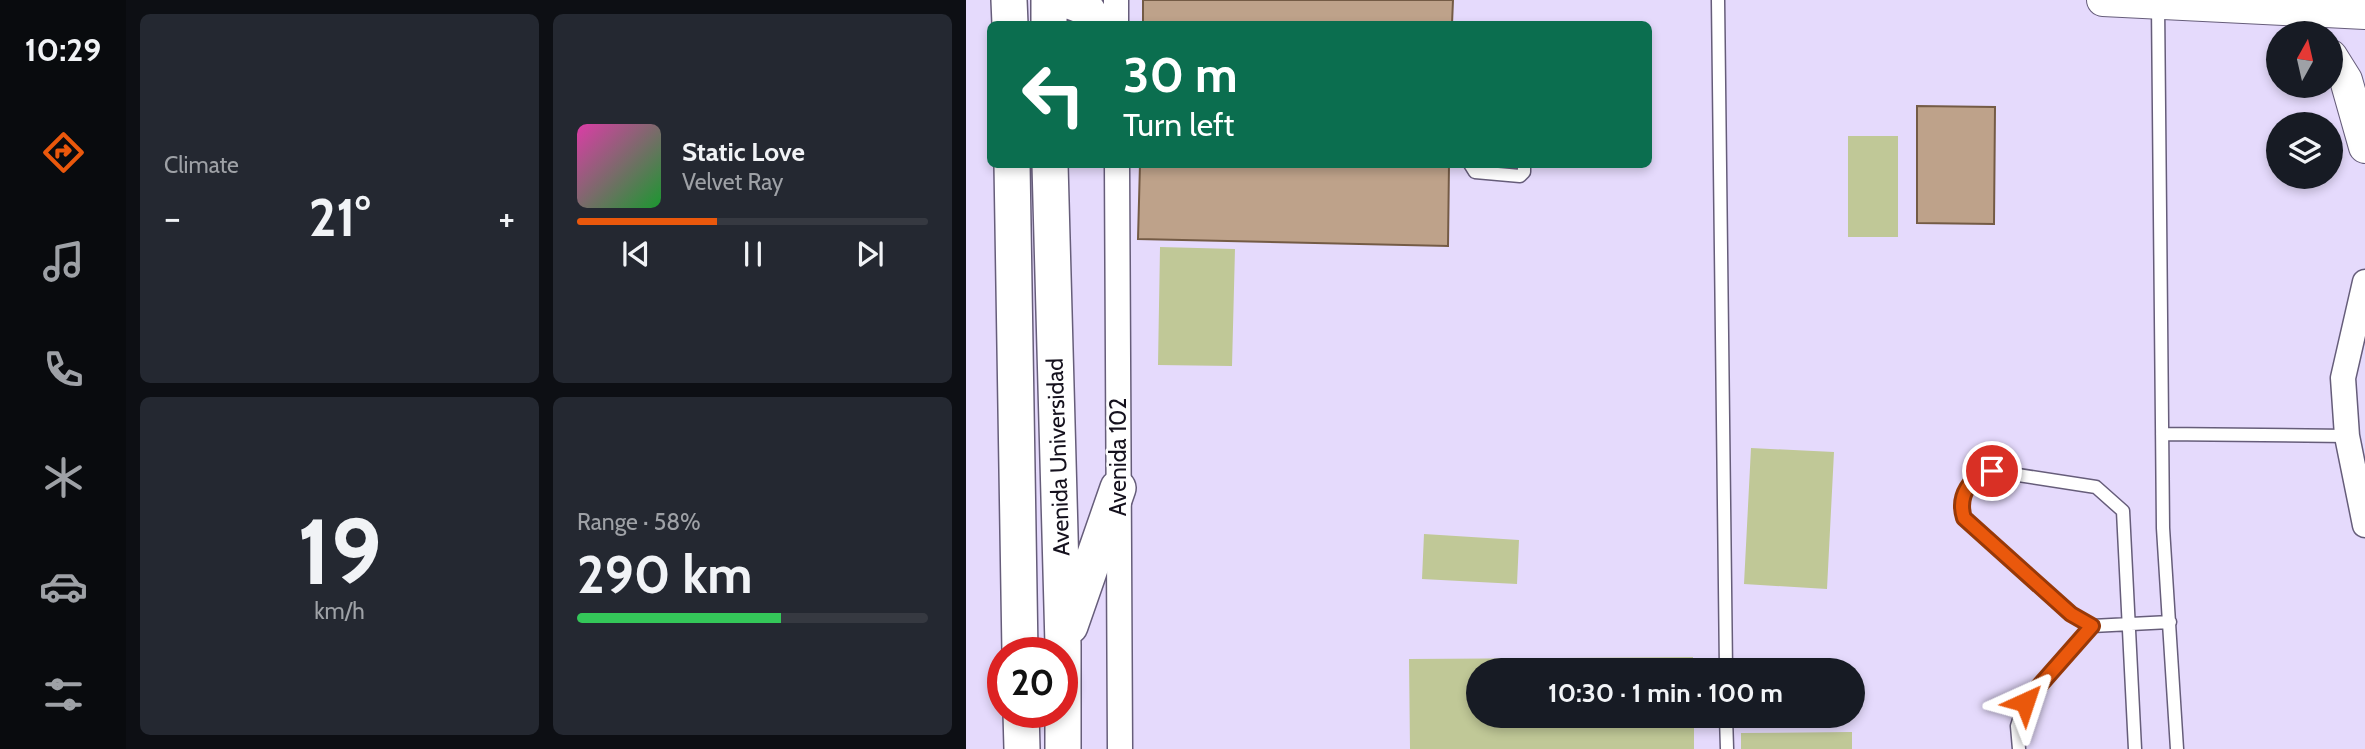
<!DOCTYPE html>
<html lang="en">
<head>
<meta charset="utf-8">
<style>
  body { margin:0; font-family:Cabin,sans-serif; background:#242831; color:#f1f3f6; height:100vh; display:flex; flex-direction:column; font-size:26px; white-space:nowrap }
  * { box-sizing:border-box; margin:0 }
  p { font-size:23px; color:#9ea1a6 }
  .icon { flex:none; width:38px; height:38px; fill:none; stroke:currentColor; stroke-width:2; stroke-linecap:round; stroke-linejoin:round }
  .map { position:relative; flex:1; overflow:hidden }
  .sheet { display:flex; flex-direction:column; gap:14px; padding:14px; background:#0d0f14; width:840px }
  .sheet>* { flex:none }
  .hud { position:absolute; left:21px; top:21px; width:665px; height:147px; border-radius:10px; box-shadow:0 4px 10px #0003; background:#0b6e4f; color:#fff; overflow:hidden }
  .needle { width:46px; rotate:8deg }
  .controls { position:absolute; left:1300px; top:21px; display:grid; gap:14px }
  .controls a { display:grid; place-items:center; width:77px; height:77px; border-radius:50%; background:#171b24; box-shadow:0 4px 10px #0003; font-size:35px }
  .speed { position:absolute; left:21px; top:637px; display:flex; gap:14px; font-size:35px; font-weight:700; text-align:center }
  .speed>* { display:grid; place-content:center; width:91px; height:91px; border-radius:50%; background:#171b24; box-shadow:0 4px 10px #0003; line-height:1 }
  .speed .limit { border:10px solid #d22; background:#fff; color:#111 }
  .pin { position:absolute; display:grid; place-items:center; width:60px; height:60px; color:#fff; margin:-30px; border:4px solid #fff; border-radius:50%; box-shadow:0 2px 7px #0007 }
  .me { position:absolute; width:77px; margin:-38px; rotate:42deg; stroke-linejoin:round; filter:drop-shadow(0 0 5px #0008) }
  .turn { display:flex; align-items:center; gap:24px; height:147px; padding:0 21px; font-size:32px }
  .turn .icon { width:91px; height:91px; stroke-width:2.5 }
  .turn b { display:block; font-size:49px; line-height:60px }
  .big { font-size:52px; font-weight:700; line-height:1.1 }
  .sheet .card { flex:1; display:flex; flex-direction:column; justify-content:center; gap:10px; min-width:0; padding:0 24px; border-radius:10px; background:#242831 }
  .sheet .dial { align-items:center; gap:0 }
  .dial b { font-size:91px; line-height:1 }
  .song { display:flex; align-items:center; gap:21px }
  .cover { width:84px; height:84px; border-radius:10px; background:linear-gradient(135deg,hsl(320 70% 55%),hsl(130 70% 35%)) }
  .played { height:7px; border-radius:4px; background:linear-gradient(90deg,#ea580c 40%,#363941 40%) }
  .keys { display:flex; justify-content:space-around; direction:ltr }
  .heat { display:flex; justify-content:space-between; align-items:center; font-size:38px; direction:ltr }
  .charge { height:10px; border-radius:5px; background:linear-gradient(90deg,#34c759 58%,#363941 0) }
  .sheet .tiles { flex:1; display:grid; gap:14px; grid-template-columns:repeat(2,1fr) }
  .trip { position:absolute; left:500px; top:658px; width:399px; height:70px; border-radius:35px; background:#171b24; box-shadow:0 4px 10px #0003; font-weight:700; line-height:70px; text-align:center }
  main { display:flex; flex:1; min-height:0 }
  .tabs { display:flex; flex-direction:column; width:126px; justify-content:space-around; align-items:center; background:#090b0e; color:#9ea1a6 }
  .tabs .icon { width:49px; height:49px }
  .tabs .current { color:#ea580c }
  .tabs b { font-size:32px; color:#f1f3f6 }
  .map>svg:first-child { display:block }
  .green { fill:#c0c897 }
  .building { fill:#bea28a; stroke:#745b45; stroke-width:2 }
  .lines { fill:none; stroke-linecap:round; stroke-linejoin:round }
  .service-casing { stroke:#665d7a; stroke-width:15 }
  .minor-casing { stroke:#665d7a; stroke-width:27 }
  .tertiary-casing { stroke:#665d7a; stroke-width:34 }
  .secondary-casing { stroke:#665d7a; stroke-width:38 }
  .service { stroke:#fff; stroke-width:12 }
  .minor { stroke:#fff; stroke-width:24 }
  .tertiary { stroke:#fff; stroke-width:32 }
  .secondary { stroke:#fff; stroke-width:35 }
  .route-casing { stroke:#983908; stroke-width:18 }
  .route { stroke:#ea580c; stroke-width:12 }
  .labels { text-anchor:middle; dominant-baseline:central; stroke-width:5; stroke-linejoin:round; paint-order:stroke }
  .street-label { font-size:23px; fill:#15111d; stroke:#fff }
</style>
</head>
<body>
<main>
<nav class="tabs">
<b>10:29</b>
<svg class="icon current" aria-label="directions" viewBox="0 0 24 24"><path d="M12 3l9 9-9 9-9-9zM9 14v-3h6M13 9l2 2-2 2"/></svg>
<svg class="icon" aria-label="music" viewBox="0 0 24 24"><path d="M9 18V5l10-2v13"/><circle cx="6" cy="18" r="3"/><circle cx="16" cy="16" r="3"/></svg>
<svg class="icon" aria-label="phone" viewBox="0 0 24 24"><path d="M5 4h4l2 5-3 2q2 4 5 5l2-3 5 2v4C11 20 4 13 5 4z"/></svg>
<svg class="icon" aria-label="climate" viewBox="0 0 24 24"><path d="M12 3v18M4 7l16 10M4 17L20 7"/></svg>
<svg class="icon" aria-label="car" viewBox="0 0 24 24"><path d="M5 17H2v-5l4-1 3-4h7l3 4 3 1v5h-3M9 17h6M6 11h13"/><circle cx="7" cy="17" r="2"/><circle cx="17" cy="17" r="2"/></svg>
<svg class="icon" aria-label="filters" viewBox="0 0 24 24"><path d="M4 7h16M4 17h16"/><circle cx="9" cy="7" r="2"/><circle cx="15" cy="17" r="2"/></svg>
</nav>
<section class="sheet">
<div class="tiles">
<div class="card"><p>Climate</p>
<div class="heat"><a>−</a><b class="big">21°</b><a>+</a></div>
</div>
<div class="card">
<div class="song"><i class="cover"></i><div><b>Static Love</b><p>Velvet Ray</p></div></div>
<div class="played"></div>
<div class="keys"><svg class="icon" aria-label="previous" viewBox="0 0 24 24"><path d="M18 5L8 12l10 7zM5 5v14"/></svg><svg class="icon" aria-label="pause" viewBox="0 0 24 24"><path d="M8 5v14M16 5v14"/></svg><svg class="icon" aria-label="next" viewBox="0 0 24 24"><path d="M6 5l10 7-10 7zM19 5v14"/></svg></div>
</div>
<div class="card dial"><b>19</b><p>km/h</p></div>
<div class="card"><p>Range · 58%</p><b class="big">290 km</b><div class="charge"></div></div>
</div>
</section>
<div class="map">
<svg width="1399" height="749" viewBox="0 0 1399 749">
  <rect width="100%" height="100%" fill="#e5dafc"/>
  <path class="green" d="M882,136h50v101h-50z
    M194,247l75,2 -3,117 -74,-1z
    M785,448l83,4 -7,137 -83,-5z
    M458,534l95,6 -2,44 -95,-5z
    M727,657v13h-214v46h215v33h-284l-1,-90z
    M773,716h111v6l-111,2z
    M886,732v17h-111v-16z"/>
  <path class="building" d="M177,0h310l-1,24h-309z
    M951,106l78,1 -1,117 -77,-1z
    M174,164h309l-1,82 -310,-7z"/>
  <g class="lines">
    <g class="service-casing">
      <path id="service" d="M752,0l8,670
        M1192,4l5,524 14,221
        M504,164l5,8 45,4 4,-4v-8
        M1196,434l185,2
        M760,716l1,33
        M1053,749l-2,-23 8,-25 67,-75
        M1169,749l-12,-238 -27,-24 -104,-16c-22,5 -35,25 -28,47l107,96 21,12 78,-4"/>
    </g>
    <g class="minor-casing">
      <path id="minor" d="M150,0v24
        M151,164l3,585
        M1399,282l-22,96 4,58 18,89"/>
    </g>
    <g class="tertiary-casing">
      <path id="tertiary" d="M1137,0l262,13
        M1365,56l15,24 19,67"/>
    </g>
    <g class="secondary-casing">
      <path id="secondary" d="M43,0l1,24
        M101,0l18,7 11,17
        M83,24v-24
        M46,164l8,489
        M84,164l13,481v104
        M104,626l48,-138
        M55,712l1,37"/>
    </g>
    <use href="#service" class="service"/>
    <use href="#minor" class="minor"/>
    <use href="#tertiary" class="tertiary"/>
    <use href="#secondary" class="secondary"/>
  </g>
  <g class="lines">
    <g class="route-casing">
      <path id="route" d="M1026,471c-22,5 -35,25 -28,47l107,96 21,12 -67,76"/>
    </g>
    <use href="#route" class="route"/>
  </g>
  <g class="labels">
    <g class="street-label">
      <text transform="translate(92 457) rotate(-92)">Avenida Universidad</text>
      <text transform="translate(152 457) rotate(-90)">Avenida 102</text>
    </g>
  </g>
</svg>
<div class="controls">
<a><svg class="needle" viewBox="-14 -14 28 28"><path d="M0-13l5 13h-10z" fill="#e53935"/><path d="M0 13l5-13h-10z" fill="#9ea1a6"/></svg></a>
<a><svg class="icon" aria-label="layers" viewBox="0 0 24 24"><path d="M12 4l9 5-9 5-9-5zM3 14l9 5 9-5"/></svg></a>
</div>
<div class="speed"><div class="limit">20</div></div>
<div class="pin" style="left:1026px;top:471px;background:#d93025"><svg class="icon" aria-label="arrive" viewBox="0 0 24 24"><path d="M6 21V4h12l-3 4 3 4H6"/></svg></div>
<svg class="me" style="left:1059px;top:702px" viewBox="-20 -20 40 40"><path d="M0-17L14 15 0 8-14 15z" fill="#ea580c" stroke="#fff" stroke-width="4"/></svg>
<div class="trip">10:30 · 1 min · 100 m</div>
<div class="hud">
<div class="turn"><svg class="icon" aria-label="left" viewBox="0 0 24 24"><path d="M17 20v-9H6M10 6l-5 5 5 5"/></svg><div><b>30 m</b>Turn left</div></div>
</div>
</div>
</main>
</body>
</html>
